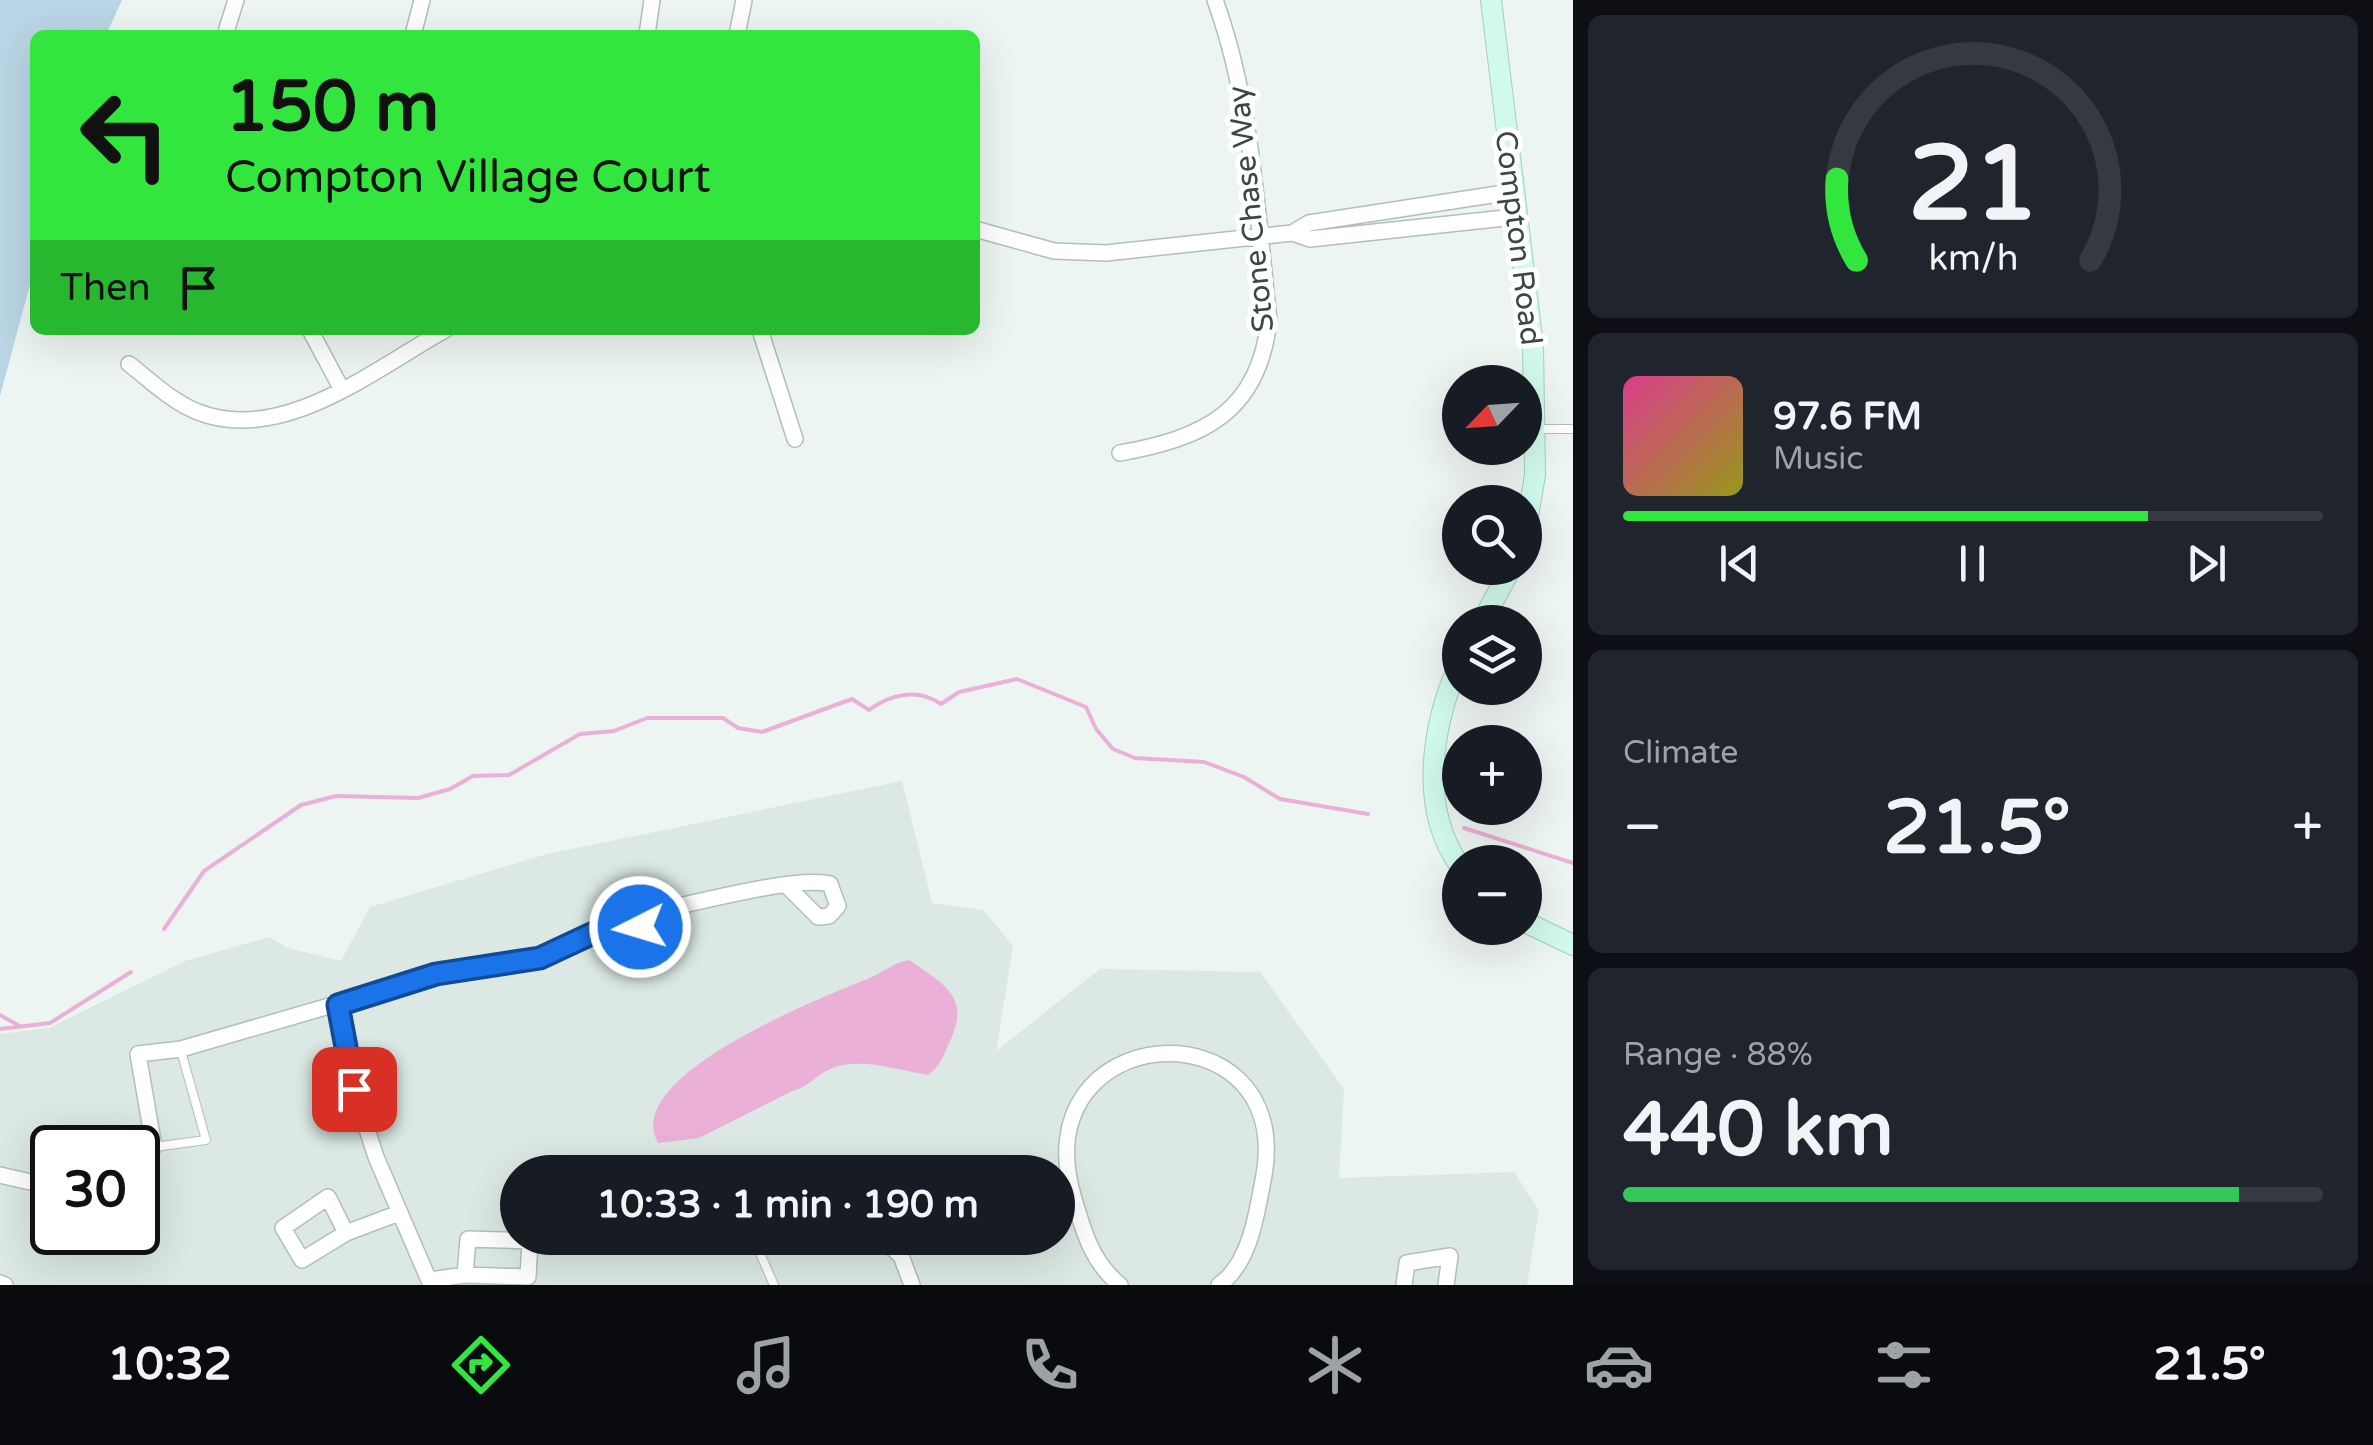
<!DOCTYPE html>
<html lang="en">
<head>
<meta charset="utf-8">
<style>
  body { margin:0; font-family:"Varela Round",sans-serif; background:#20242c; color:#f1f3f6; height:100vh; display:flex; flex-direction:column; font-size:38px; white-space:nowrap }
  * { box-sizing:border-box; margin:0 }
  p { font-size:32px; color:#9ea1a6 }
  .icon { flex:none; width:55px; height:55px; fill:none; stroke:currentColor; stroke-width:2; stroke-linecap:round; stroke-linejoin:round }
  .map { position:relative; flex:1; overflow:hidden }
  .panel { display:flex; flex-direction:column; gap:15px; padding:15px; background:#0d0f14; width:800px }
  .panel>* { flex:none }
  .guide { position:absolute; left:30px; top:30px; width:950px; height:305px; border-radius:15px; box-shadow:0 10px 40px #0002; background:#32e63d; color:#111; overflow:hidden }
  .needle { width:65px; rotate:245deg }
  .tools { position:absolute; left:1442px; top:365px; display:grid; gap:20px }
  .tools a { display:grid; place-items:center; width:100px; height:100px; border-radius:50%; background:#171b24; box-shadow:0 10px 40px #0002; font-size:50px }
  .speed { position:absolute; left:30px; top:1125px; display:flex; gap:20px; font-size:50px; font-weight:700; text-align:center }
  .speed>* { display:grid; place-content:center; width:130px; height:130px; border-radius:50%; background:#171b24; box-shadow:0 10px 40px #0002; line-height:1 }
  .speed .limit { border:5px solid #111; border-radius:15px; background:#fff; color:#111 }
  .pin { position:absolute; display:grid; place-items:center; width:85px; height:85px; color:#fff; margin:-42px; border-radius:20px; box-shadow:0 5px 15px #0006 }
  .me { position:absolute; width:110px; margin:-55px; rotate:265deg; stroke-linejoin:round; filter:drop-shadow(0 0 8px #0008) }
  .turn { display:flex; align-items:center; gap:35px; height:210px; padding:0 30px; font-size:45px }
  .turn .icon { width:130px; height:130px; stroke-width:2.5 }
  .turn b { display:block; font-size:70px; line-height:85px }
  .then { display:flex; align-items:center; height:95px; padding:0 30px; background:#0003; gap:20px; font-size:38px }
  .big { font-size:75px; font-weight:800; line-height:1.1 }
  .panel .tile { flex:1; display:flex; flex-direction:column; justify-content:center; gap:15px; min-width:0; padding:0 35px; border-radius:15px; background:#20242c }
  .panel .dial { align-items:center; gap:0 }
  .dial svg { height:260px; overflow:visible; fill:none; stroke:#363941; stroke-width:7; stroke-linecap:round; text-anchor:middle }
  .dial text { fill:#f1f3f6; stroke:none }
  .song { display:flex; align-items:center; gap:30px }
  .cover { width:120px; height:120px; border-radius:15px; background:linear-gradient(135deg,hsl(330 70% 55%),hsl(60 70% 35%)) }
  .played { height:10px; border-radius:5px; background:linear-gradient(90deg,#32e63d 75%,#363941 75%) }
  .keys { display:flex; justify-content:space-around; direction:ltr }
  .heat { display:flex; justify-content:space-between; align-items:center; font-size:55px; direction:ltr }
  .charge { height:15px; border-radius:8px; background:linear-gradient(90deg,#34c759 88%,#363941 0) }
  .trip { position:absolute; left:500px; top:1155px; width:575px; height:100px; border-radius:50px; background:#171b24; box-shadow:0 10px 40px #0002; font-weight:800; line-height:100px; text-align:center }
  .tab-bar { display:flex; height:160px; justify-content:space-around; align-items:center; background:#090b0e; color:#9ea1a6 }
  .tab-bar .icon { width:70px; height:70px }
  .tab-bar .current { color:#32e63d }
  .tab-bar b { font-size:45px; color:#f1f3f6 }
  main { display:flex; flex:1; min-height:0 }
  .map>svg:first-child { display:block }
  .residential { fill:#dbe8e3; fill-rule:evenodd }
  .green { fill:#bad5e5 }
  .water { fill:#ebb0d8 }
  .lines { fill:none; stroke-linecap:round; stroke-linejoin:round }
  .stream { stroke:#ebb0d8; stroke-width:4 }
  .service-casing { stroke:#b0c0b8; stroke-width:10 }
  .minor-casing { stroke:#b0c0b8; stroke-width:18 }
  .secondary-casing { stroke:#a1d0bf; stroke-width:22 }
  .service { stroke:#fff; stroke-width:8 }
  .minor { stroke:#fff; stroke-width:15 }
  .secondary { stroke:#d1faec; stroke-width:20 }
  .route-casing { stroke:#114b97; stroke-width:25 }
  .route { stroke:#1a73e8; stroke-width:18 }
  .labels { text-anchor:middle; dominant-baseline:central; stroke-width:10; stroke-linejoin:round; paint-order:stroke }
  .street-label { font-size:30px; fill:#3a4942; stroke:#fff }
</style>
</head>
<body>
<main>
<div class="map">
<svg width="1573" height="1285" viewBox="0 0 1573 1285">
  <rect width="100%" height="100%" fill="#edf5f2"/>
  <path class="residential" d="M902,781l30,122 51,7 30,36 -17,105 104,-82 160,3 84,117 -5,89 175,-6 25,38 -12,75h-1527v-251l49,-6 136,-67 84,-24 19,11 53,13 29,-54 177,-53zM52,1148h86v84h-86zM518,1172h540v66h-540z"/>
  <path class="green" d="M0,0h122l-16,35h-71v231l-35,130z"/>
  <path class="water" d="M909,960c35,24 62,37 41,81 -6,13 -10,26 -22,34 -28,-4 -67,-18 -95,-7 -17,6 -23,19 -41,23l-93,47 -41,5c-38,-68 166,-146 209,-164 14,-5 27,-17 42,-19z"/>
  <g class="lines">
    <path class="stream" d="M1464,828l109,35
      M164,929l40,-58 97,-66 35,-9 82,2 32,-9 23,-13 36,-1 71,-41 34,-3 33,-13h76l15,10 24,4 90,-33 17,11c22,-16 48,-22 72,-6l18,-12 58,-13 69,28 10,22 17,20 22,9 69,4 40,15 36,22 88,15
      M0,1015l18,10
      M0,1029l50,-6 81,-51"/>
    <g class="service-casing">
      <path id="service" d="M1536,429h37
        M154,1147l52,-7 -25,-89
        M755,1242l19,43"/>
    </g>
    <g class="minor-casing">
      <path id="minor" d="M225,35l11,-35
        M413,35l9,-35
        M647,35l5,-35
        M737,35l7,-35
        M975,229l79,22 52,2 186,-20 17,-10 202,-31
        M1292,233l18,6 204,-22
        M310,330l31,58
        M760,330l35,109
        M129,364c22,17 43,38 69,48 84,33 177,-43 247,-82
        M1120,453c83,-15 139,-40 149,-133 -12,-107 -17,-218 -54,-320
        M617 918a13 13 0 1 1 26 0a13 13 0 1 1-26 0Z
        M643,914c41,-8 153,-39 187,-30l8,22 -9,10 -11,1 -30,-30
        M337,1005l17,84 22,68 55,128
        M154,1147l-16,-93 43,-5 255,-74 104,-17 77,-36
        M797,1169l4,3
        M0,1175l52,12
        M346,1233l-18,-36 -45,31 19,32 44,-27 53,-20
        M881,1238l20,18 11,29
        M430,1280l35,-5 3,-36 62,2 -2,36 -63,-2
        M0,1283l5,2
        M1120,1285c-28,-23 -36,-52 -46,-86 -55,-182 220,-197 190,-24 -7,36 -13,88 -45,110
        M1404,1285l3,-22 43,-7 -4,29"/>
    </g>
    <g class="secondary-casing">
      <path id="secondary" d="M1491,0l42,346 2,129 -10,60
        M1482,622l29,-54
        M1460,662c-28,62 -42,145 0,204
        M1525,922l48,23"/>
    </g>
    <use href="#service" class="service"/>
    <use href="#minor" class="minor"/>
    <use href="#secondary" class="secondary"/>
  </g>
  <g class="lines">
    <g class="route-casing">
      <path id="route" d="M354,1089l-16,-84 98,-31 104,-16 77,-36 10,9 13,-4"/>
    </g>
    <use href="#route" class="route"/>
  </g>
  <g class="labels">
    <g class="street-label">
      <text transform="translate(1251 209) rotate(-96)">Stone Chase Way</text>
      <text transform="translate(1518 238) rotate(83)">Compton Road</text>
    </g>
  </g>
</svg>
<div class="tools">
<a><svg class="needle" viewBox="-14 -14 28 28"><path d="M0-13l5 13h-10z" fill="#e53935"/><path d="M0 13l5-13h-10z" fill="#9ea1a6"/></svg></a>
<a><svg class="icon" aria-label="search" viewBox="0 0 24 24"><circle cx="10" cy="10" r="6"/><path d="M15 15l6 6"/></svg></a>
<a><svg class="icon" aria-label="layers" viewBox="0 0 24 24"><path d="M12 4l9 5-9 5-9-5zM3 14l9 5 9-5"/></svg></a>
<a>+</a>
<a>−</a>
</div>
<div class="speed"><div class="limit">30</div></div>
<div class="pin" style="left:354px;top:1089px;background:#d93025"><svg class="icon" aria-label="arrive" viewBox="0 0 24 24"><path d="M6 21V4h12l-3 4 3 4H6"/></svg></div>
<svg class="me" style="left:640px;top:927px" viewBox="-20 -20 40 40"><circle r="17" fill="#1a73e8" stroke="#fff" stroke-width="3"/><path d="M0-11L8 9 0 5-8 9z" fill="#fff"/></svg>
<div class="trip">10:33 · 1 min · 190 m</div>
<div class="guide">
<div class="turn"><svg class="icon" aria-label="left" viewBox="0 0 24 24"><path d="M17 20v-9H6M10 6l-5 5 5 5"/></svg><div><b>150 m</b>Compton Village Court</div></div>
<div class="then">Then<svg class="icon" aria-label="arrive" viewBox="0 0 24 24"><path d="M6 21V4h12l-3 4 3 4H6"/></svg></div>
</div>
</div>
<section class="panel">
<div class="tile dial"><svg viewBox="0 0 100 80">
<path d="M14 69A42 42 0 1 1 86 69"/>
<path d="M14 69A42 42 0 0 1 8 44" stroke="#32e63d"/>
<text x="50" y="56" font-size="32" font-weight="700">21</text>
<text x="50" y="72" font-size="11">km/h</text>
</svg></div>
<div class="tile">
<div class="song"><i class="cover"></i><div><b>97.6 FM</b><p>Music</p></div></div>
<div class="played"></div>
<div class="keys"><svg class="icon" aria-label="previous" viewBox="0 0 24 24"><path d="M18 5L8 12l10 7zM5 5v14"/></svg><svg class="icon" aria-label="pause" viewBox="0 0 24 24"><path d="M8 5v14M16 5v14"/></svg><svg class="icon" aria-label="next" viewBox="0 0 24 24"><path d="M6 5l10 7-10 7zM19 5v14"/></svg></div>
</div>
<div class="tile"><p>Climate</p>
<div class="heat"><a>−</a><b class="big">21.5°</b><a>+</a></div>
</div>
<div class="tile"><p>Range · 88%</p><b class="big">440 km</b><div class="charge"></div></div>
</section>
</main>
<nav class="tab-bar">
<b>10:32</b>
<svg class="icon current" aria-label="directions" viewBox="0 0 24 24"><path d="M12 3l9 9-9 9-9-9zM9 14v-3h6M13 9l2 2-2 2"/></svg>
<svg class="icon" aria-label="music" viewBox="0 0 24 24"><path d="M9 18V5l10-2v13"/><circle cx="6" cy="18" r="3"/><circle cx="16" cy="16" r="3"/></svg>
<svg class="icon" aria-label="phone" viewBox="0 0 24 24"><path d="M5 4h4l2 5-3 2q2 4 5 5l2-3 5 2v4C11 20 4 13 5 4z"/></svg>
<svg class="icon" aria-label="climate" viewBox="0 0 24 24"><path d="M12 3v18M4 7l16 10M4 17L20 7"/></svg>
<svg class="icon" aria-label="car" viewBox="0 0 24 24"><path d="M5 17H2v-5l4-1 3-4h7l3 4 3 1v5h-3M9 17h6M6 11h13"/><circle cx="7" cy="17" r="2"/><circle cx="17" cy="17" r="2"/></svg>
<svg class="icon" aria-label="filters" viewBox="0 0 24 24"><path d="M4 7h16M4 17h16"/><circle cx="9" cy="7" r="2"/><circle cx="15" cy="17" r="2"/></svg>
<b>21.5°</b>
</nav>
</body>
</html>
